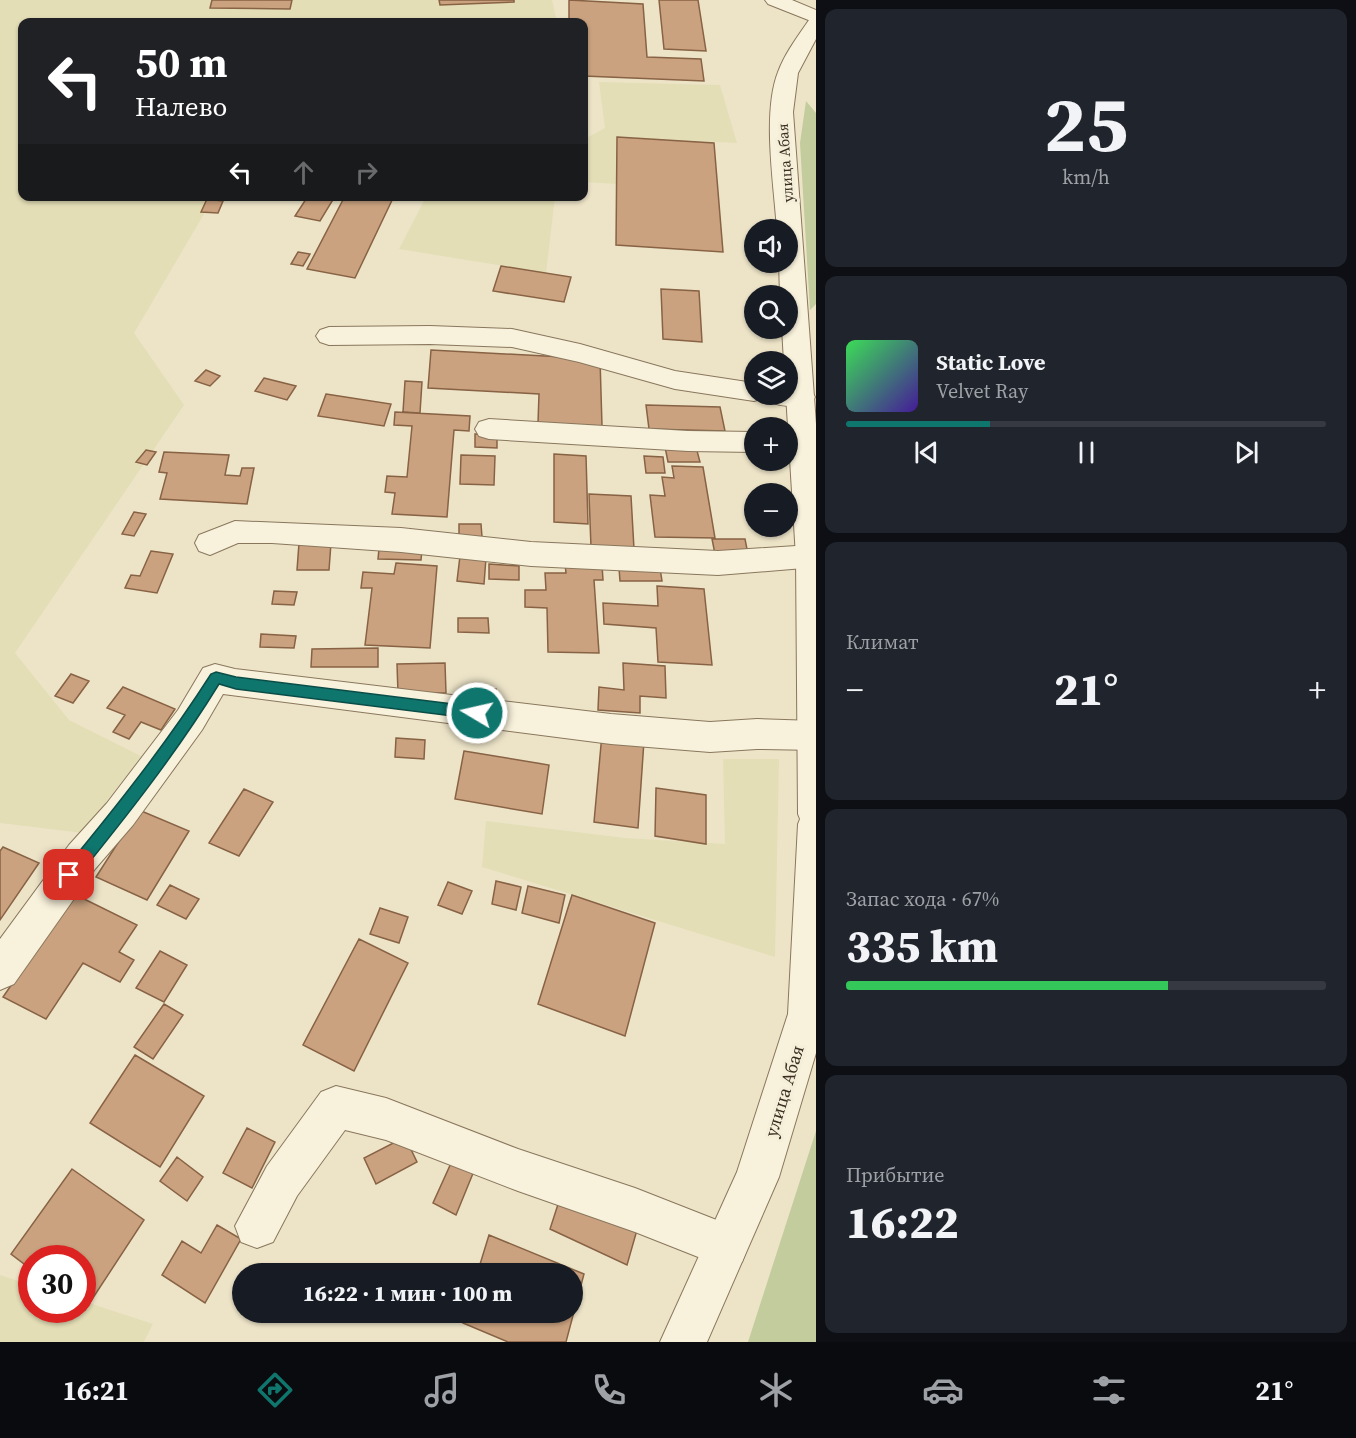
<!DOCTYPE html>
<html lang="ru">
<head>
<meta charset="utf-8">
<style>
  body { margin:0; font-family:"Source Serif 4",serif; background:#20242c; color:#f1f3f6; height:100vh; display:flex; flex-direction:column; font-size:22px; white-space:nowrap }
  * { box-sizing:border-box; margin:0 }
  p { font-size:20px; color:#9ea1a6 }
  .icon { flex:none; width:33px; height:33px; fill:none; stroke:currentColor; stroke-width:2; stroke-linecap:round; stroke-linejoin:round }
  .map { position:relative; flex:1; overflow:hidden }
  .panel { display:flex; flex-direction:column; gap:9px; padding:9px; background:#0d0f14; width:540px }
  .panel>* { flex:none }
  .hud { position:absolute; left:18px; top:18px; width:570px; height:183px; border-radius:12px; box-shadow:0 2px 4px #0004; background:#202124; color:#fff; overflow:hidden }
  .controls { position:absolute; left:744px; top:219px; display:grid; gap:12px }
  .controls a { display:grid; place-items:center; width:54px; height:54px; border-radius:50%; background:#171b24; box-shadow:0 2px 4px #0004; font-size:30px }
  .speed { position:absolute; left:18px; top:1245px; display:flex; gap:12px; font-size:30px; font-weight:700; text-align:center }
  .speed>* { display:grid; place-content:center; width:78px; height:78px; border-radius:50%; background:#171b24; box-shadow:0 2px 4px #0004; line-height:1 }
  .speed .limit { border:9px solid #d22; background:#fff; color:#111 }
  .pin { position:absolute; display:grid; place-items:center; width:51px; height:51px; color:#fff; margin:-26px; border-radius:12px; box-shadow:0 3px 9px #0006 }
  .me { position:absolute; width:66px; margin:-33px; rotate:279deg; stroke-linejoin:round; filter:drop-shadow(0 0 4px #0008) }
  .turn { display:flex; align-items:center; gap:21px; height:126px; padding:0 18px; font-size:27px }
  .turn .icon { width:78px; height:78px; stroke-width:2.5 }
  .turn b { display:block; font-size:42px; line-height:51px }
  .lanes { display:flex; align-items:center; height:57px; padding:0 18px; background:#0003; justify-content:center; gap:30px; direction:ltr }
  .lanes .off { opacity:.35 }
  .big { font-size:45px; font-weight:800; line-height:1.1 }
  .panel .tile { flex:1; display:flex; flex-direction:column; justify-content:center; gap:9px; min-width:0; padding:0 21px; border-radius:12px; background:#20242c }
  .panel .dial { align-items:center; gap:0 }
  .dial b { font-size:78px; line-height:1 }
  .song { display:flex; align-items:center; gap:18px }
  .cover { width:72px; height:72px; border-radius:9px; background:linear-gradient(135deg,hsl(130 70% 55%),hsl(260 70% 35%)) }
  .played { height:6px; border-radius:3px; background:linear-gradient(90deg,#0f766e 30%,#363941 30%) }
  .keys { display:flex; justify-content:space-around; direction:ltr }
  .heat { display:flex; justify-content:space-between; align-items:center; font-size:33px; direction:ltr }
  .charge { height:9px; border-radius:4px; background:linear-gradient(90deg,#34c759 67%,#363941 0) }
  .trip { position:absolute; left:232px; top:1263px; width:351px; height:60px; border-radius:30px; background:#171b24; box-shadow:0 2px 4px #0004; font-weight:800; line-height:60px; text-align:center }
  .tab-bar { display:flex; height:96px; justify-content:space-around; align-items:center; background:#090b0e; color:#9ea1a6 }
  .tab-bar .icon { width:42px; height:42px }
  .tab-bar .active { color:#0f766e }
  .tab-bar b { font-size:27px; color:#f1f3f6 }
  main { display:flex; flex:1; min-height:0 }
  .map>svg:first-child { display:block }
  .farmland { fill:#e3deb6 }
  .green { fill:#c3cc9c }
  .building { fill:#caa27f; stroke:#886244; stroke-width:1.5 }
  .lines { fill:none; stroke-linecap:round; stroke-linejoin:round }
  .minor-casing { stroke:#89775d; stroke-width:2 }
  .tertiary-casing { stroke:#89775d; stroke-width:2 }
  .minor { fill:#f8f1db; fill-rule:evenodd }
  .tertiary { fill:#f8f1db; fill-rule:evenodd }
  .route { fill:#0f766e; stroke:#0a4d48; stroke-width:1.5 }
  .labels { text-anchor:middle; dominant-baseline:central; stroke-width:6; stroke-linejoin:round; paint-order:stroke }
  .street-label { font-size:15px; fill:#3a2e21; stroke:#f5eed8 }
  .near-street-label { font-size:18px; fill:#3a2e21; stroke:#f5eed8 }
</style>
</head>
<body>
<main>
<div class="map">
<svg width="816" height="1342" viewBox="0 0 816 1342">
  <rect width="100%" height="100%" fill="#ede4c8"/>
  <path class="farmland" d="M0,0h552l5,22h-535v174l192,1 -80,136 50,72 -169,248 54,67 72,36 -58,77 -83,-10z
    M599,82l121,3 17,58 -120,-6v47l-33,-2 1,-43 20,-11z
    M426,197h129l-9,76 -147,-24z
    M723,759h56l-4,198 -293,-90 4,-46 139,17 100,6z
    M0,1275l31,10 1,25h50l1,-9 70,23 -9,18h-144z"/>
  <path class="green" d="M806,101l10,12v191l-6,6 -10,-167z
    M816,1131v211h-68z"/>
  <path class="building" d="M212,0h80l-2,9 -80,-1z
    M439,0h75v2l-74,3z
    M569,0l74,4 4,53 54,2 3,22 -120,-5v-54h-15z
    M659,0h39l8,51 -42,-2z
    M617,137l97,6 9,109 -107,-7z
    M308,196l26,2 -14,23 -25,-5z
    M345,196h49l-39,82 -48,-9z
    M207,199l16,2 -5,12 -17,-1z
    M298,252l12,2 -7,12 -12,-2z
    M501,266l70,11 -7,25 -71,-11z
    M661,289l38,2 3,51 -39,-3z
    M431,350l169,9 2,67 -64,-3 1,-29 -111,-6z
    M206,370l14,6 -10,10 -15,-5z
    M264,378l32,8 -9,14 -32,-9z
    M405,381l17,1 -2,31 -17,-1z
    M326,394l65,10 -7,22 -66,-10z
    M646,405l74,2 5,24 -76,-2z
    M395,412l75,4 -1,15 -15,-1 -7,87 -55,-3 3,-21 -10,-1 2,-16 20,1 5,-51 -18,-1z
    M475,434h22v14l-22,-1z
    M665,447h31l4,15h-32z
    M146,450l10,2 -9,13 -11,-3z
    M164,452l65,3 -4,20 15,1 2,-8h12l-7,36 -87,-5 7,-26 -8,-1z
    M554,454l32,2 2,68 -34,-2z
    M461,455l34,1 -1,29 -34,-1z
    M644,456l19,1 2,16h-19z
    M672,466l31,1 12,71 -60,-1 -5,-42 15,1 -3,-19 12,1z
    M589,494l42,2 3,53 -43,-2z
    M134,512l12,2 -12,22 -12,-2z
    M459,524h22l1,13h-23z
    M712,539h33l3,15h-33z
    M299,543h32l-2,27h-32z
    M379,549l43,1 -1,10 -43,-1z
    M151,551l22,3 -16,39 -32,-5 6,-13 9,1z
    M460,556l26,2 -2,26 -27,-3z
    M396,563l41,3 -7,82 -65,-3 7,-57h-11l2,-16 31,2z
    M489,564l30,2v14l-30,-1z
    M565,564l37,1 1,15h-9l5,73 -51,-1 -1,-44 -22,-1v-17h21l-1,-17h21z
    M619,568h41l2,13h-42z
    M657,586l47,3 8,76 -54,-3 -2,-34 -52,-4 -1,-21 55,3z
    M274,591l23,1 -3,13 -22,-1z
    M458,618h30l1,15 -31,-1z
    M261,634l35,2 -2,12 -34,-1z
    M378,648v19h-67l1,-18z
    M445,663l1,30h-48l-1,-29z
    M623,663l42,3 1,32 -26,-2v17l-42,-3 1,-23 25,3z
    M71,674l18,7 -16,22 -18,-7z
    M471,686l25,3 -1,15 -26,-2z
    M123,687l52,22 -14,21 -20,-8 -12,17 -16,-7 12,-17 -18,-7z
    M602,734l42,7 -6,87 -44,-6z
    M396,738l29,2 -1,19 -29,-2z
    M464,751l85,14 -7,49 -87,-15z
    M656,788l50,7v49l-51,-8z
    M244,789l29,13 -34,54 -30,-13z
    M139,810l50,21 -42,69 -51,-23z
    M3,847l36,16 -39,57v-69z
    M496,881l25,6 -5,23 -24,-6z
    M448,882l24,9 -10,23 -24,-9z
    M170,885l29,14 -13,20 -29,-14z
    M528,886l37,9 -6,28 -37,-10z
    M74,894l63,31 -18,27 15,8 -14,22 -37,-19 -37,56 -43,-22z
    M572,895l83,28 -30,113 -87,-32z
    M380,908l28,9 -9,26 -29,-9z
    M359,939l49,24 -54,108 -51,-26z
    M160,951l27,14 -23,37 -28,-14z
    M164,1004l19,11 -30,44 -19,-12z
    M135,1055l69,41 -44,71 -70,-44z
    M247,1128l28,14 -23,46 -29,-15z
    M405,1137l12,25 -41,22 -12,-26z
    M177,1157l26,20 -16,24 -27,-20z
    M452,1161l22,10 -18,44 -23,-12z
    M72,1169l72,51 -59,90 -3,-1v-51h-50v12l-21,-16z
    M561,1195l76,35 -10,35 -77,-36z
    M217,1225l24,14 -36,64 -43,-28 20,-34 19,12z
    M489,1235l95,39 -18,68h-58l-45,-19 3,-11h107v-38h-96z"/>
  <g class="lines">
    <g class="minor-casing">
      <path id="minor" d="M765,0h27l24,10v13l-48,-19z
        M430,326l82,3 68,15 95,27 79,12v11h34v-8l23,4 4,7 -4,7c-14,4 -36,3 -47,-6l-10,3 -79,-12 -96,-27 -67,-15 -82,-3 -101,1 -9,-3 -4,-6 4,-6 9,-3z
        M489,419l199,12 66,1v20l-66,-1 -199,-12 -10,-3 -4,-7 4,-7z
        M235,521l166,7 130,14 187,9 93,-6 5,2v20l-98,8 -187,-9 -130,-14 -129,-9h-34l-28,12 -11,-4 -4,-8 4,-8z
        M215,664l20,5 376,45 99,8 47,-3 58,2 1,29 -59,-1 -47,3 -99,-8 -388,-50 -21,36 -69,95 -38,44 -81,115 -14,6v-51l69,-94 38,-42 71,-93 25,-42z
        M336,1086l50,12 132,51 117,39 107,42 6,16 -6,16 -16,6 -91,-36 -117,-41 -132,-51 -41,-10 -48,66 -24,46 -16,6 -16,-6 -6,-16 32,-60 54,-74z"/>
    </g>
    <g class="tertiary-casing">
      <path id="tertiary" d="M816,18v21l-18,34 -5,39 23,312v629l-37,124 -72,165h-47l77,-170 51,-158 10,-190 2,-5 -2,-5 -2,-257 -10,-163 2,-32h-4l-2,-34h6v-32h-8l-1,-34h9v-32h-11c-3,-45 -15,-117 1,-158 7,-19 20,-36 31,-52z"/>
    </g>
    <use href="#minor" class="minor"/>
    <use href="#tertiary" class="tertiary"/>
  </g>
  <path class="route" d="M216,672l20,5 241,30 5,2 2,4 -2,4 -5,2 -241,-30 -17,-5c-43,70 -93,133 -144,196l-6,2 -5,-2 -3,-5 3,-5c52,-63 103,-127 147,-196z"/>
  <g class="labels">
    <g class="street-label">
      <text transform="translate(785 163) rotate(-94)">улица Абая</text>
    </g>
    <g class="near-street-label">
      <text transform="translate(784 1091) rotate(-73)">улица Абая</text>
    </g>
  </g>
</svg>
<div class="controls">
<a><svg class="icon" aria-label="sound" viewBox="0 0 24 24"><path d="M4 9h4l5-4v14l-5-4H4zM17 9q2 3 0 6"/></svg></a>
<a><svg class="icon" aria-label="search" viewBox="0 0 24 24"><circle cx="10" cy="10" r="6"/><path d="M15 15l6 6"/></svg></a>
<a><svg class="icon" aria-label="layers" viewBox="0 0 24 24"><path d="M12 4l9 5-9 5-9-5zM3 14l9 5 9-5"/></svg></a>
<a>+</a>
<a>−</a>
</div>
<div class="speed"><div class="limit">30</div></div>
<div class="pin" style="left:69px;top:875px;background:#d93025"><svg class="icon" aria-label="arrive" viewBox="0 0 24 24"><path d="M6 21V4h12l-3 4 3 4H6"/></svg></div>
<svg class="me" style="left:477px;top:713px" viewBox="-20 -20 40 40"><circle r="17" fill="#0f766e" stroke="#fff" stroke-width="3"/><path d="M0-11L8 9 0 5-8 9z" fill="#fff"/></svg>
<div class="trip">16:22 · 1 мин · 100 m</div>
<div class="hud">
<div class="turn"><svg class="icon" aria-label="left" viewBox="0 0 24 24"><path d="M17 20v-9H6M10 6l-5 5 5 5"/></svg><div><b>50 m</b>Налево</div></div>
<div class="lanes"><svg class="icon" aria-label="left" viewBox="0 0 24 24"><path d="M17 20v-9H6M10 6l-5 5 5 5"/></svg><svg class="icon off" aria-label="ahead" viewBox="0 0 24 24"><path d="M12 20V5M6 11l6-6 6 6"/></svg><svg class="icon off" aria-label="right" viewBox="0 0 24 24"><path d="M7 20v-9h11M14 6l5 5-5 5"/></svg></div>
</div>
</div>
<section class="panel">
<div class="tile dial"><b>25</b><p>km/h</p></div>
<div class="tile">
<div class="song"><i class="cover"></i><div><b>Static Love</b><p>Velvet Ray</p></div></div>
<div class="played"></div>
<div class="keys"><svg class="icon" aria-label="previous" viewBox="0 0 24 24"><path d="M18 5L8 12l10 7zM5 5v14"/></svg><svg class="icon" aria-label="pause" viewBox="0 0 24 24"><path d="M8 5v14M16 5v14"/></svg><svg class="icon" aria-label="next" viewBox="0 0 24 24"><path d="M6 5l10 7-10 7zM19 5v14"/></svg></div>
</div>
<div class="tile"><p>Климат</p>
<div class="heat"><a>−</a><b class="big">21°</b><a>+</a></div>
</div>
<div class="tile"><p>Запас хода · 67%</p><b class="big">335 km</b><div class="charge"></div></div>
<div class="tile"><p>Прибытие</p><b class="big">16:22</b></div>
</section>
</main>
<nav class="tab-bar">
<b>16:21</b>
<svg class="icon active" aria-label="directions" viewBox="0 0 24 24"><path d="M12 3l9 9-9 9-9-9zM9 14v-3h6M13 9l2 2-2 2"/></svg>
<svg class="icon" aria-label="music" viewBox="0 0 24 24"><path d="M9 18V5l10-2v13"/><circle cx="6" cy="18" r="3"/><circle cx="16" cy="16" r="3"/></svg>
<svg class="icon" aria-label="phone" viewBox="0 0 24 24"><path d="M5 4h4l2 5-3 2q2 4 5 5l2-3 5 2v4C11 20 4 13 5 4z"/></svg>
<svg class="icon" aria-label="climate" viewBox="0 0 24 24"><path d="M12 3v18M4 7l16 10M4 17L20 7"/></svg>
<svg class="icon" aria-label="car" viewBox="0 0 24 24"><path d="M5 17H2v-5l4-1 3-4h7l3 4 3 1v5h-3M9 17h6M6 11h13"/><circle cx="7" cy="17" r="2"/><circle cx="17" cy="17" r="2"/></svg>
<svg class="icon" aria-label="filters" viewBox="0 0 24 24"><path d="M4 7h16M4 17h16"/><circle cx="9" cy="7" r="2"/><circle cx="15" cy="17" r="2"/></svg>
<b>21°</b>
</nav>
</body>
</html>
